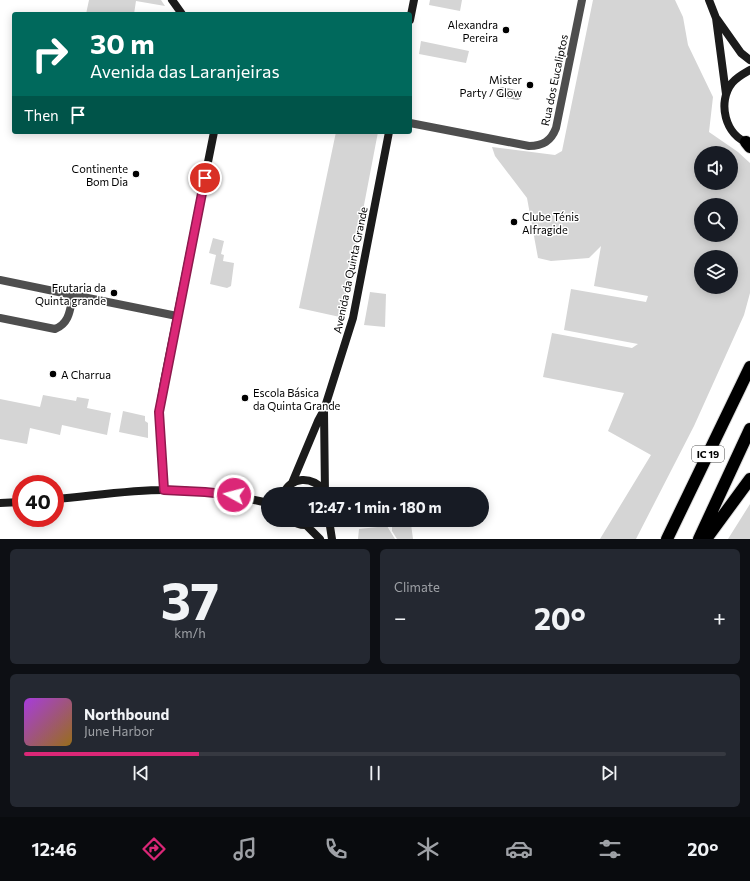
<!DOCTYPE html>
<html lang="en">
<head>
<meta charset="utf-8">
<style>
  body { margin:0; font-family:Commissioner,sans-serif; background:#242831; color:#f1f3f6; height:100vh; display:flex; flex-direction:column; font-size:15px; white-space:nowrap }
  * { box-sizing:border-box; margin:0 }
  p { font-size:13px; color:#9ea1a6 }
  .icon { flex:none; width:22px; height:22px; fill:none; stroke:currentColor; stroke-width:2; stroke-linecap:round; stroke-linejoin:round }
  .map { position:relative; height:539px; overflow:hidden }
  .details { display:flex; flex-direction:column; gap:10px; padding:10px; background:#0d0f14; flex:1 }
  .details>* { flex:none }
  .banner { position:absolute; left:12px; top:12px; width:400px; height:122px; border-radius:4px; box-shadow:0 2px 10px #0003; background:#00695c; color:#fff; overflow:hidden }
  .fabs { position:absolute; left:694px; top:146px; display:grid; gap:8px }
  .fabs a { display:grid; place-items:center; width:44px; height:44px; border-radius:50%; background:#171b24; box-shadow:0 2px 10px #0003; font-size:20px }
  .speed { position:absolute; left:12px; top:475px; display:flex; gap:8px; font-size:20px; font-weight:700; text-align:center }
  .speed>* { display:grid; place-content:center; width:52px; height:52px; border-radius:50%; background:#171b24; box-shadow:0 2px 10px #0003; line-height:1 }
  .speed .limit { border:6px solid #d22; background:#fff; color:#111 }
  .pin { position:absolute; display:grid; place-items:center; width:34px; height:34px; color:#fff; margin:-17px; border:2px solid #fff; border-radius:50%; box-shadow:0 1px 4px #0007 }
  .me { position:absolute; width:44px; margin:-22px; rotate:277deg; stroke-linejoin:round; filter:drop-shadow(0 0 3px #0008) }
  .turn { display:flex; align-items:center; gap:14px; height:84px; padding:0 12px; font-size:18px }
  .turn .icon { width:52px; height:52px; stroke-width:2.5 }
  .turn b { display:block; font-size:28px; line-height:34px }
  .then { display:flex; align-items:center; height:38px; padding:0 12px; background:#0003; gap:8px; font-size:15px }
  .big { font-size:30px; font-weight:700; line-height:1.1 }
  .details .card { flex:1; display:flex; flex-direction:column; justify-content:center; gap:6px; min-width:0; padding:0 14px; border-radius:6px; background:#242831 }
  .details .dial { align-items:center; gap:0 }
  .dial b { font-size:52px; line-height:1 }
  .song { display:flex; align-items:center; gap:12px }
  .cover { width:48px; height:48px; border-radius:6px; background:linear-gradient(135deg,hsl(280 70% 55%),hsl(40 70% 35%)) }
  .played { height:4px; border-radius:2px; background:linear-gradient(90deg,#db2777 25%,#363941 25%) }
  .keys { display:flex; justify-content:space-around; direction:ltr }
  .heat { display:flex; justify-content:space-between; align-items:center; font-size:22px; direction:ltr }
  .details .tiles { flex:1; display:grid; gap:10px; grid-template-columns:1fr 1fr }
  .card:last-child { grid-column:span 2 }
  .trip { position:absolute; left:261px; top:487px; width:228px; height:40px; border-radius:20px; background:#171b24; box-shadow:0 2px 10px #0003; font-weight:700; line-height:40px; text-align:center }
  .tab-bar { display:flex; height:64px; justify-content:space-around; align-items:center; background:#090b0e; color:#9ea1a6 }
  .tab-bar .icon { width:28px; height:28px }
  .tab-bar .selected { color:#db2777 }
  .tab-bar b { font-size:18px; color:#f1f3f6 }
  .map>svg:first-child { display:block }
  .green { fill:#d5d5d5; fill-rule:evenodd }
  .water { fill:#9c9c9c }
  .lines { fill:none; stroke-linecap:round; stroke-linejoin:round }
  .highway-casing { stroke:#dbdbdb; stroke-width:14 }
  .street { stroke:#4e4e4e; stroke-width:8 }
  .secondary { stroke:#1b1b1b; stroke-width:8 }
  .highway { stroke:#000; stroke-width:12 }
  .route-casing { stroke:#8e194d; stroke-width:10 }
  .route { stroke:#db2777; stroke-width:7 }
  .poi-dot { fill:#000; stroke:#fff; stroke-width:1.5 }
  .labels { text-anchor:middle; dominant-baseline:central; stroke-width:3; stroke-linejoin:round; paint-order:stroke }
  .shield { fill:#fff; stroke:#4c4c4c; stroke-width:1 }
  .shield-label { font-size:10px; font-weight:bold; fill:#000 }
  .poi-label { font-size:11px; fill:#000; stroke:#fff; text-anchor:end }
  .street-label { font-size:11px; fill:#000; stroke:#fff }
</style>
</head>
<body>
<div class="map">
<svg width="750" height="539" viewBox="0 0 750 539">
  <rect width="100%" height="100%" fill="#fff"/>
  <path class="green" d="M89,0h72l4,6 -29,-5 -2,13h-48z
    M430,0h32l-2,11 -31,-6z
    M593,0h82l8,17 5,28 25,52 -4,35 29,20 12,11v130l-6,22 -50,111 -58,113h-36l51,-84 -43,-24 16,-38 -81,-16 9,-44 80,15 6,-4 -74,-14 7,-41 75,13 2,-6 -54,-10 7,-40 -12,12 -38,3 -13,-3 -11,-60 -32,-42 -3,-9 63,8 7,-4zM701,153h30v30h-30zM701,205h30v30h-30zM701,257h30v30h-30z
    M421,41l48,10 -3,12 -47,-9z
    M336,132h42l-27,141 -11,44 -41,-9z
    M213,238l11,3 -3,13 3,1 -1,6 11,2 -3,23 -4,2 -17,-4 6,-29 -7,-2z
    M370,292l16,2 -1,33 -21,-2z
    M43,395l33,6 1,-4 12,2 -2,9 24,5 -4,22 -45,-10 -2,10 -30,-7 -3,16 -27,-5v-40l40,8z
    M123,411l22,5v5l3,2v15l-29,-6z
    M750,504v35h-22z
    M411,524l2,15h-16l-5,-8v-4z
    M387,526l8,13h-37l1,-10z"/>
  <path class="water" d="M502,87l18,4 2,2 -1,5 -3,2 -18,-3 -2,-2 1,-7z"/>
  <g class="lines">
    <g class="highway-casing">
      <path id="highway" d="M746,142l4,5
        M667,539l83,-172
        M699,539l51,-110
        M706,539l44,-60"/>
    </g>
    <path class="street" d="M410,123l119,23c14,0 22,-5 27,-18l26,-128
      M0,280l73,15c-3,14 -3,28 -18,34l-55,-11
      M73,295l104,21"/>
    <path class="secondary" d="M172,0l10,14
      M709,0l7,18 10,76
      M717,19l24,34 9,7
      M410,20l4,-20
      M749,143c-24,-7 -32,-41 -17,-60 5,-6 11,-9 18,-13
      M324,411l1,83
      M292,483l26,-62 6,-11 29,-92 36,-186
      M164,490l-5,-78 5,-30 50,-250
      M283,494c9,-18 28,-18 41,-4
      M55,499c36,-3 74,-9 110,-9 35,0 69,5 103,13
      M0,503l21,-1
      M290,520c9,6 19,7 28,0
      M329,520l3,19
      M306,525l14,14"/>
    <use href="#highway" class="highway"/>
  </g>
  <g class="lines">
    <g class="route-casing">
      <path id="route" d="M205,178l-46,234 5,78 41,2 29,3"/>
    </g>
    <use href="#route" class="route"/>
  </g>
  <g class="poi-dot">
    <circle cx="506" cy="30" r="4"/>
    <circle cx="530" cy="85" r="4"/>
    <circle cx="136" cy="174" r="4"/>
    <circle cx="514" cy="222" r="4"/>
    <circle cx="114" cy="293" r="4"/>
    <circle cx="53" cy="374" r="4"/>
    <circle cx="245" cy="398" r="4"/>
  </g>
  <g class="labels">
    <rect class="shield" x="692" y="446" width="32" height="16" rx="3"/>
    <g class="shield-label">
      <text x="708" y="454">IC 19</text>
    </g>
    <g class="poi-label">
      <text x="498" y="24">Alexandra<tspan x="498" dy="13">Pereira</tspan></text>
      <text x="522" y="79">Mister<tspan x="522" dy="13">Party / Glow</tspan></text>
      <text x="128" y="168">Continente<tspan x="128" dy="13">Bom Dia</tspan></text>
      <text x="522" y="216" text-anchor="start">Clube Ténis<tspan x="522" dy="13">Alfragide</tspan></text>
      <text x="106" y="287">Frutaria da<tspan x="106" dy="13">Quinta grande</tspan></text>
      <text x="61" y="374" text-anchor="start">A Charrua</text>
      <text x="253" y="392" text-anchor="start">Escola Básica<tspan x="253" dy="13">da Quinta Grande</tspan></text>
    </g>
    <g class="street-label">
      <text transform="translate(554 80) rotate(-78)">Rua dos Eucaliptos</text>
      <text transform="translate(350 270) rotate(-78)">Avenida da Quinta Grande</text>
    </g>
  </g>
</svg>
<div class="fabs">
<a><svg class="icon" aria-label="sound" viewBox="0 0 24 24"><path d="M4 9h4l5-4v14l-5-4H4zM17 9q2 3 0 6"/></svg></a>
<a><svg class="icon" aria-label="search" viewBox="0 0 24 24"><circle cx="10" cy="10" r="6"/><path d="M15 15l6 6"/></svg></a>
<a><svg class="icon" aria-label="layers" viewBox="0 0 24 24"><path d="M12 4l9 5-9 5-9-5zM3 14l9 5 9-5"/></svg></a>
</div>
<div class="speed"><div class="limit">40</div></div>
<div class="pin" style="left:205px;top:178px;background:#d93025"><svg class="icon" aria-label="arrive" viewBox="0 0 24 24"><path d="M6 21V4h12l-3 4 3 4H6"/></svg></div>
<svg class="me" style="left:234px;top:495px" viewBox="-20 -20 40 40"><circle r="17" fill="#db2777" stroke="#fff" stroke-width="3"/><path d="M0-11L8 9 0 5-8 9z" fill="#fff"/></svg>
<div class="trip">12:47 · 1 min · 180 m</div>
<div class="banner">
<div class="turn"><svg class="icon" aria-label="right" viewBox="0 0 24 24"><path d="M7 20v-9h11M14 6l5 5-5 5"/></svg><div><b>30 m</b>Avenida das Laranjeiras</div></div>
<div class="then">Then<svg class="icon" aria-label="arrive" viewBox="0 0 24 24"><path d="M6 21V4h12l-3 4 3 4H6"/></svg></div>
</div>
</div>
<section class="details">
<div class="tiles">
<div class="card dial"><b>37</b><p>km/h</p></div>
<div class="card"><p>Climate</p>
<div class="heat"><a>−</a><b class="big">20°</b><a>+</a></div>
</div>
<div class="card">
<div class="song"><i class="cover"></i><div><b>Northbound</b><p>June Harbor</p></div></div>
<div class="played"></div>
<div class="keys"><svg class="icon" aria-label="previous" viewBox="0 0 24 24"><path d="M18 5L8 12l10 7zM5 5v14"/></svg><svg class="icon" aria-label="pause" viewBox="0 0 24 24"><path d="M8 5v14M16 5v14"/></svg><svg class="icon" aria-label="next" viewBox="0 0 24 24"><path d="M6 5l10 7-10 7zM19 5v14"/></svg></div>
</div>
</div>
</section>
<nav class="tab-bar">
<b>12:46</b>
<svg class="icon selected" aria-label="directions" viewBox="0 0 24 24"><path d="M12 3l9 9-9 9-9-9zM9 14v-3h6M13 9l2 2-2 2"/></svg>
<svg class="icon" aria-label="music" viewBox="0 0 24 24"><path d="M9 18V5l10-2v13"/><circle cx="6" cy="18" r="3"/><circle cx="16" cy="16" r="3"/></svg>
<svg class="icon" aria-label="phone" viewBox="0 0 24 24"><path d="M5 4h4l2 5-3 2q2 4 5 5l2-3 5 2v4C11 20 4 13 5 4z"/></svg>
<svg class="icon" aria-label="climate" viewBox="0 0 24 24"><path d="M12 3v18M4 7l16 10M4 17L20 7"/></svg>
<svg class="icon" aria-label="car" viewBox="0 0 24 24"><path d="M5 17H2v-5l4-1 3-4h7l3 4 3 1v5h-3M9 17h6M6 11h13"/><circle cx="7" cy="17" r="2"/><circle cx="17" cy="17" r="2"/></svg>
<svg class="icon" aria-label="filters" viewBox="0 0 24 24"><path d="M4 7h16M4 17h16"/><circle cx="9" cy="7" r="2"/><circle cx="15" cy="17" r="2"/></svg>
<b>20°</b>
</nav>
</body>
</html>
